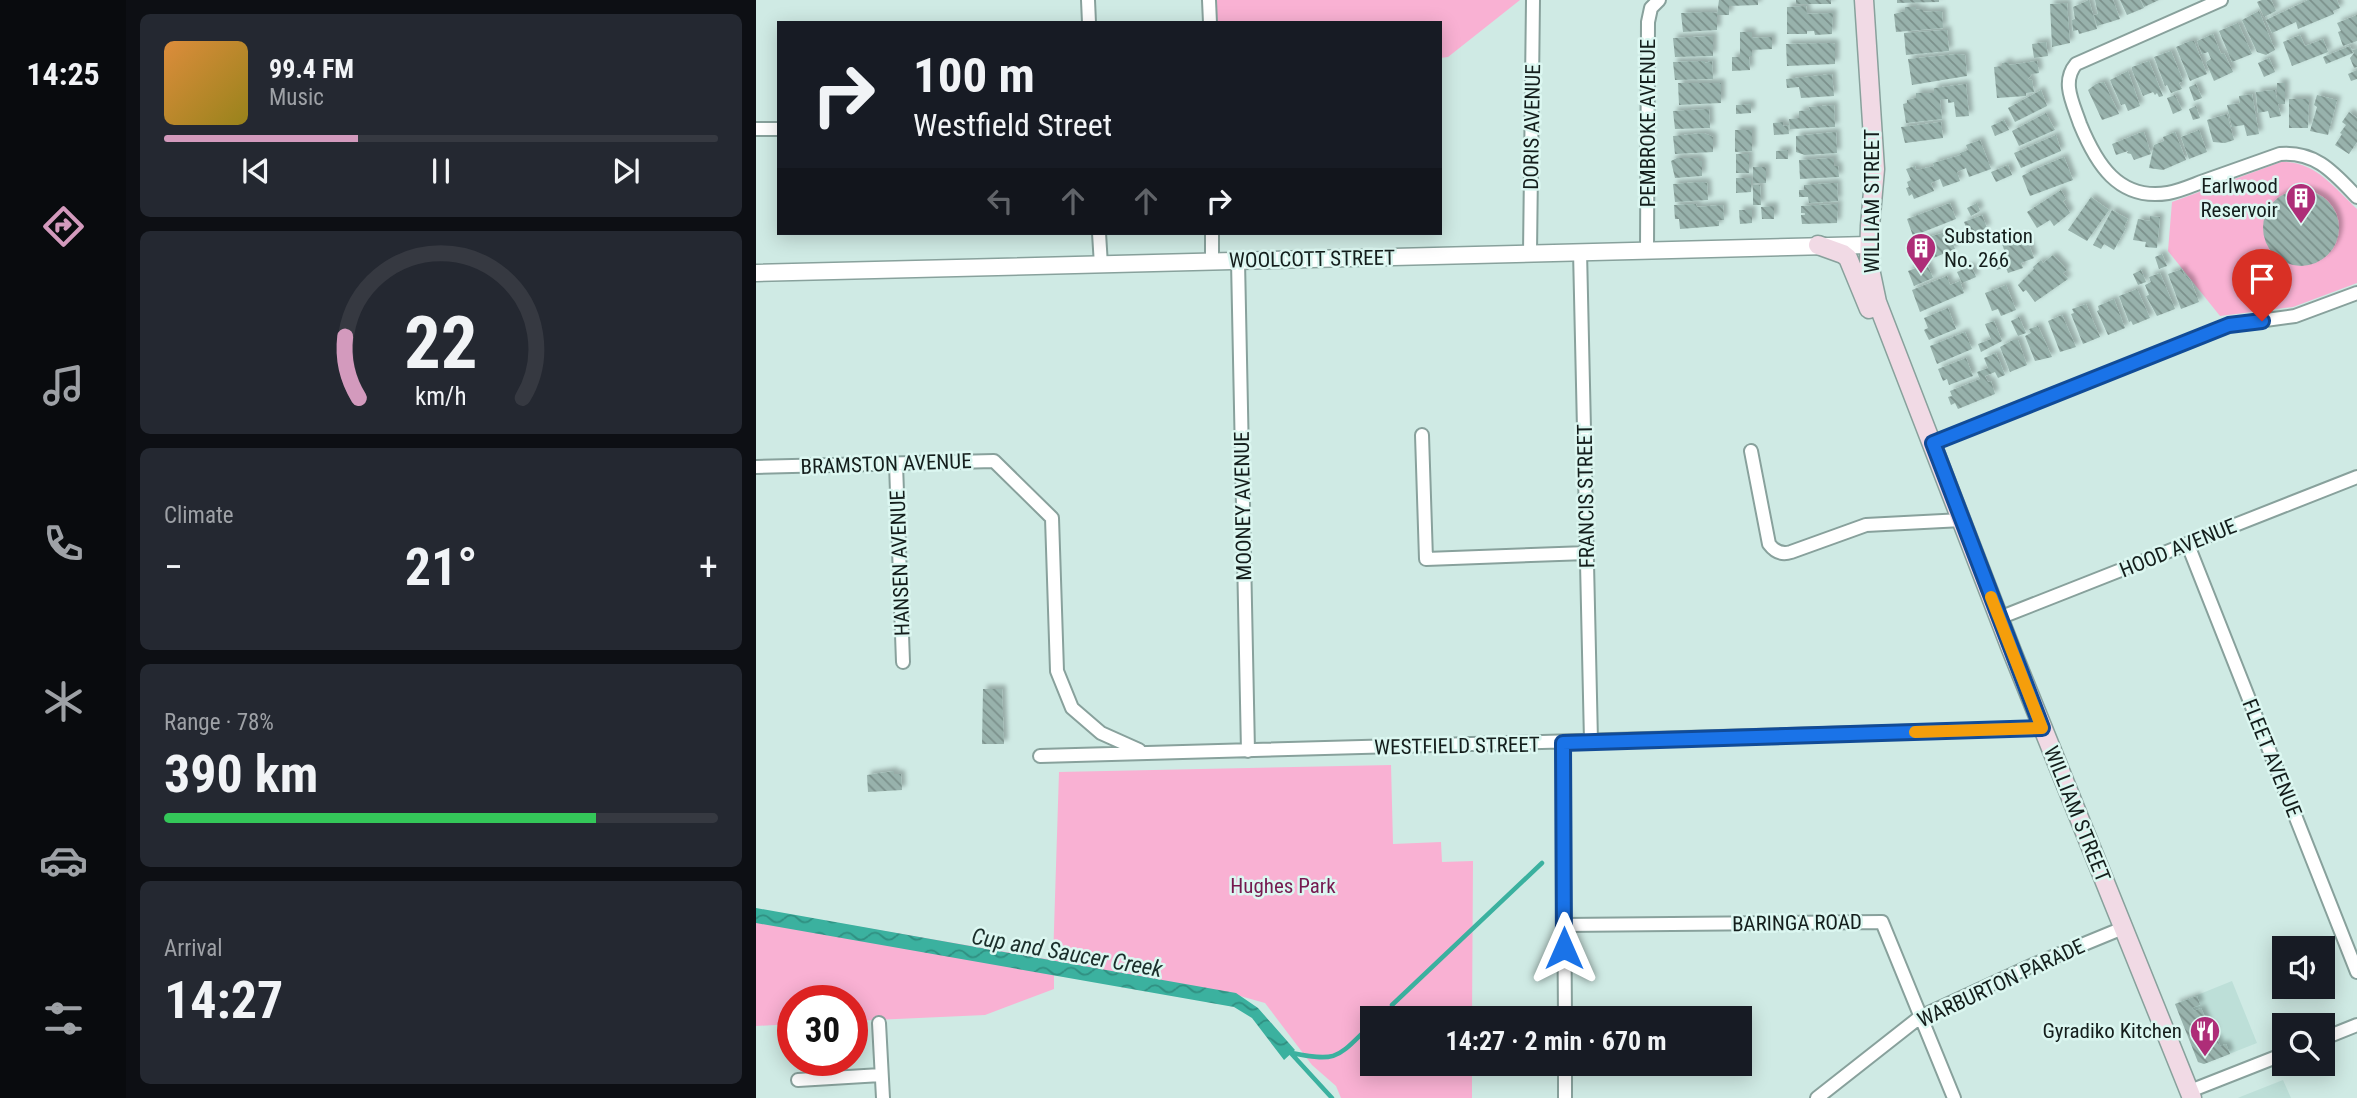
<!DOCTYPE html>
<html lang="en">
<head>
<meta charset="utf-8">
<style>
  body { margin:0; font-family:"Roboto Condensed",sans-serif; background:#242831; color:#f1f3f6; height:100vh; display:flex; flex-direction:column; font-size:26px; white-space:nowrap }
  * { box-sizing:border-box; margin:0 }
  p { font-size:23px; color:#9ea1a6 }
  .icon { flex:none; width:38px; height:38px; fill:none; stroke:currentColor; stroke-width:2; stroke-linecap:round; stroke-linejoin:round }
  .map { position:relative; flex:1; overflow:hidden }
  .details { display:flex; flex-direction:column; gap:14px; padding:14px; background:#0d0f14; width:630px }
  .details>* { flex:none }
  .hud { position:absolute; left:21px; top:21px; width:665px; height:214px; border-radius:0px; box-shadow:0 4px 18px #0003; background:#171b24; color:#f1f3f6; overflow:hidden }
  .controls { position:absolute; left:1516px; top:936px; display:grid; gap:14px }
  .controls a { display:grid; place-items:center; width:63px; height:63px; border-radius:0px; background:#171b24; box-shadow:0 4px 18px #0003; font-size:35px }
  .speed { position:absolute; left:21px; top:985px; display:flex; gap:14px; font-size:35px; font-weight:700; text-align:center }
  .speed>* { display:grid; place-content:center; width:91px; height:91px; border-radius:50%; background:#171b24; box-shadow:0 4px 18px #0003; line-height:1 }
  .speed .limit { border:10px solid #d22; background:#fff; color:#111 }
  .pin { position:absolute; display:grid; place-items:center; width:60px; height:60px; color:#fff; margin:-72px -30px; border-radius:50% 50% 50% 0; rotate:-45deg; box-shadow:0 0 7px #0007 }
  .pin .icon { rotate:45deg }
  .me { position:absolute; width:77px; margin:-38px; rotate:0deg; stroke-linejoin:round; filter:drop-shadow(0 0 5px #0008) }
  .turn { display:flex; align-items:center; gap:24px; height:147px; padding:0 21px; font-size:32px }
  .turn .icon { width:91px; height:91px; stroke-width:2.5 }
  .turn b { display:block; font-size:49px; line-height:60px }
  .lanes { display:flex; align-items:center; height:66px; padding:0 21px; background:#0003; justify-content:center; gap:35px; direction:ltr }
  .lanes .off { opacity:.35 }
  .big { font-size:52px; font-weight:700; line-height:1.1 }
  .details .widget { flex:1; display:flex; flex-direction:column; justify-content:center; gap:10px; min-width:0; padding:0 24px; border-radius:10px; background:#242831 }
  .details .dial { align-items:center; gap:0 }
  .dial svg { height:182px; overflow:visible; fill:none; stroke:#363941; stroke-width:7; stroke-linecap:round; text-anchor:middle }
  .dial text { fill:#f1f3f6; stroke:none }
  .song { display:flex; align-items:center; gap:21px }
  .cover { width:84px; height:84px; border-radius:10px; background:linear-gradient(135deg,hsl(30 70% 55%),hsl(50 70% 35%)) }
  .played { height:7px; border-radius:4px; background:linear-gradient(90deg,#d39abd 35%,#363941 35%) }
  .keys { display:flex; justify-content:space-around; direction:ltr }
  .heat { display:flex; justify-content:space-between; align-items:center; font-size:38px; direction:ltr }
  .charge { height:10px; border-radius:5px; background:linear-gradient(90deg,#34c759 78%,#363941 0) }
  .trip { position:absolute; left:604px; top:1006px; width:392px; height:70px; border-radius:0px; background:#171b24; box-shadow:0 4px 18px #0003; font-weight:700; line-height:70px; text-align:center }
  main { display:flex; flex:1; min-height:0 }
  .tabs { display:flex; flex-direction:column; width:126px; justify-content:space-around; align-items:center; background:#090b0e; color:#9ea1a6 }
  .tabs .icon { width:49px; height:49px }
  .tabs .current { color:#d39abd }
  .tabs b { font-size:32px; color:#f1f3f6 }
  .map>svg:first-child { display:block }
  .built { fill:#bddfd8 }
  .green { fill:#f9b1d3 }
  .water { fill:url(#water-waves) }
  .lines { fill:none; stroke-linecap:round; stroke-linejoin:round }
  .stream { stroke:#3bb19f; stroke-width:4.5 }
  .building { fill:url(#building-back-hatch); filter:url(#shadow) }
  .minor-casing { stroke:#88a19c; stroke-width:16 }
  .tertiary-casing { stroke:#88a19c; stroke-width:19 }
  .secondary-casing { stroke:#88a19c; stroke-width:21 }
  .minor { stroke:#fff; stroke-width:12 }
  .tertiary { stroke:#fff; stroke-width:16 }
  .secondary { stroke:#f1dae5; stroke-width:18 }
  .route-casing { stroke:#114b97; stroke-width:18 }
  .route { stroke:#1a73e8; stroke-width:12 }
  .slow { stroke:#f59e0b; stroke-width:12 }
  .labels { text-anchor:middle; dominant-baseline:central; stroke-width:5; stroke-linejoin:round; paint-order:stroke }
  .street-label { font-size:21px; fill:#141e1c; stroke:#dcf7f1 }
  .poi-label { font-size:21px; fill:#141e1c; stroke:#dcf7f1; text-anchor:end }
  .park-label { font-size:21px; fill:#75194f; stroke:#dcf7f1 }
  .water-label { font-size:23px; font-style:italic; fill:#1b2f2b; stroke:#dcf7f1 }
</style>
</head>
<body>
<main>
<nav class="tabs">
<b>14:25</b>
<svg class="icon current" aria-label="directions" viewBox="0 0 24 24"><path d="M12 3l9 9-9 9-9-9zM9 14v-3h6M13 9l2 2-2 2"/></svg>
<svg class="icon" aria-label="music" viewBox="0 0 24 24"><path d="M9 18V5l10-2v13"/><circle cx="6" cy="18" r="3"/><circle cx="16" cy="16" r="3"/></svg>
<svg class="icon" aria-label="phone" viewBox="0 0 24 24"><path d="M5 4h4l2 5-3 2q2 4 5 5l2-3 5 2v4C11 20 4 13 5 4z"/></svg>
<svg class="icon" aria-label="climate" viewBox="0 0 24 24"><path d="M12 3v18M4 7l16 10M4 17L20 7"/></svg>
<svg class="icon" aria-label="car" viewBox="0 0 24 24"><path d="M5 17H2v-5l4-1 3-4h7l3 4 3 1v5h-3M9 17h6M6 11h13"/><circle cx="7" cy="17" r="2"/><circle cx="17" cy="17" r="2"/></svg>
<svg class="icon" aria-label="filters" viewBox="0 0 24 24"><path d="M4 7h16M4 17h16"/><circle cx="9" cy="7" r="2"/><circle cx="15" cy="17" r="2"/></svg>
</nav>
<section class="details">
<div class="widget">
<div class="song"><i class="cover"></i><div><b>99.4 FM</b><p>Music</p></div></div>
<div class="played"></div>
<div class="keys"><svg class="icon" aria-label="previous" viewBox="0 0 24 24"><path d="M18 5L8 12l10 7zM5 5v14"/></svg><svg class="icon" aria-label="pause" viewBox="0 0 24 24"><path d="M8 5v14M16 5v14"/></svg><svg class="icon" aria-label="next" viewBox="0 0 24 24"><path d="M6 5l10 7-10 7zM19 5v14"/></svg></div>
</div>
<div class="widget dial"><svg viewBox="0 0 100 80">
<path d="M14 69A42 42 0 1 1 86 69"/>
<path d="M14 69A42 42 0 0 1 8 42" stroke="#d39abd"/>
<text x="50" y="56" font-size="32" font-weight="700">22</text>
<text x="50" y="72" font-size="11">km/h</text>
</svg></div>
<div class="widget"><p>Climate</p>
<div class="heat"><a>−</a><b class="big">21°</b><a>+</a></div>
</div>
<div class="widget"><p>Range · 78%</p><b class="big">390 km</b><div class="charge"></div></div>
<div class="widget"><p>Arrival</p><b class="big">14:27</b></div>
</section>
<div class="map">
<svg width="1601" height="1098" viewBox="0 0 1601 1098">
  <defs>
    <pattern id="water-waves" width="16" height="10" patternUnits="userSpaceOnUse" patternTransform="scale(1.75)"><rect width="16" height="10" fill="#3bb19f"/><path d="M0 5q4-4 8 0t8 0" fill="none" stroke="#308f81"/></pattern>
    <pattern id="building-back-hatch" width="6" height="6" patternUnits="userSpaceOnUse" patternTransform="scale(1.75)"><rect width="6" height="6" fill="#98b2ac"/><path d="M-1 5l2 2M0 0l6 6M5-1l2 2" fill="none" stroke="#7b908b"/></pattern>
    <filter id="shadow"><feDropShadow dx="4" dy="-4" stdDeviation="2" flood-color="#0004"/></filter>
  </defs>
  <rect width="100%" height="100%" fill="#cfeae4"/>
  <path class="built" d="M1476,981l25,62 -53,21 -6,-2 -23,-58z
    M1527,1080l8,18h-53l2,-1z"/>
  <path class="green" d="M461,0h303l-72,57 -8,1v-35h-223z
    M1525,162c33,-2 54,26 76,47v74l-64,24 -73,9 -52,-65 4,-49z
    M635,765l2,79 48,-2 1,20 31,-1 -1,157h-100v46h100v34h-131l-5,-12 -24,-21 -47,-62 -25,-7 -186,-35v28l-69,26 -133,6v-20h-59v23l-37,2v-117l297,51 6,-188z"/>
  <path class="water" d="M0,908l480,85 22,15 37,42 -11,10 -32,-42 -18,-11 -478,-84z"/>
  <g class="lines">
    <path class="stream" d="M636,1005l150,-142
      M621,1018l10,-9
      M532,1050l44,48
      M536,1053c48,10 46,3 80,-29"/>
  </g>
  <path class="building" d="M963,0h39v5l-29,1v9h-12z
    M1040,0h35v4h-35z
    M1141,0h42v2l-42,1z
    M1333,0l8,29 -18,5 -1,-4 -5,1 -1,-11 3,-1 -2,-12z
    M1339,0h18l7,19 -23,7 -3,-11 4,-1z
    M1364,0h20l4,8 -17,7z
    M1385,0h18l-15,7z
    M1506,0h9l5,11 -12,6 -7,-15z
    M1552,0h29l3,8 -7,3 1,3 -36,15 -2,-7 -24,11 -6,-13z
    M1311,3l3,40 -18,4 -2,-43z
    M1050,6l1,8 26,-1 -1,21 -17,1 -1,-4h-7v3h-20v-27z
    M1149,7h11v3l7,-1v3l19,-1 1,17 -47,4 -2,-18 11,-3z
    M1503,11l16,39 -9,5 -9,-3 -15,-32z
    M953,12l8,1v17l-34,2 -2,-19z
    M1601,15v26l-14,5 -5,-14 3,-1 -4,-8z
    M1482,23l14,31 -20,8 -13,-31z
    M1191,30l2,21 -43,4 -2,-22z
    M984,32h12v6l20,-1v12l-20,1v6h-3l1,14 -18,1v-14h8z
    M1457,34l8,20 3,-1 9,19 -19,9 -8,-19 5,-3 -3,-7 -6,2 -5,-13z
    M1544,35l5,11 18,-7 5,13 -36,14 -9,-24z
    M957,36v20l-38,1 -2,-19z
    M1434,41h4l13,33 -17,7 -14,-34z
    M1290,42l2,14 -14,2 -2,-14z
    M1076,43l3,1v20l-48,2 -1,-22z
    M1594,46l3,7 -27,11 -3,-7z
    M1601,49v18l-3,1 -4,-10 4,-5 -2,-3z
    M1415,51l12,30 -4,2 3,6 -11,4 -4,-8 -2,1 -11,-29z
    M1203,54l6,1 2,21 -55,9 -4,-26z
    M1513,58l6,14 -11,5 -6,-14z
    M949,61v2l7,-2 1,18 -38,1 -2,-18z
    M1281,61l2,12 -7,1 -4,5 4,1 2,12 -8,1v3l-29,2 -3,-31 8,-1v-3l7,-1v3z
    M1393,61l14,35 -4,1 -2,-4 -2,2 -2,-3 -10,4 -11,-26v-3z
    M1601,70v9l-6,2 -3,-7z
    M1372,71l12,35 -12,5 -3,-7 -4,1 -11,-25z
    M1076,74l2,22 -33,2 -2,-11 -12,1 -1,-9z
    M1348,82l15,32 -17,6 -14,-30 8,-6z
    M922,83h43v20l-42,2z
    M1521,83h8v21h-7l3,12 -11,2 -2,-7 -10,2 -2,-21 19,-2 2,9z
    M1210,84l3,32 -13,1 -2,-15 -6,1v-4l-8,1 2,19 -36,4 -3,-19 4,-1v-3l9,-2v-5h18v-5z
    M1440,84l6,14 -8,3 -5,-14z
    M1285,90l6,16 -32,16 -7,-14z
    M1496,94l7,40 -12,2 -3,-11 -12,2 -5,-22 13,-2 -1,-7z
    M1419,95l7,15 -9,4 -6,-16z
    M1561,95l20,5 -9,35 -18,-4 7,-24 -3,-2z
    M1533,99h20l-1,29h-19z
    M995,104v9l-15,1v-9z
    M1078,105l1,22 -45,2 -1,-10 10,-1v-7l11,-1 -1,-3z
    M1440,106l4,12 -7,2 -4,-11z
    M953,109l1,19 -35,1 -2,-18z
    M1593,112l8,6v24l-8,12 -14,-9 7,-11 -2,-1 6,-8 -4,-3z
    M1290,113l9,17 -36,16 -7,-15z
    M1471,114l7,26 -9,3 -12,-1 -6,-22z
    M1248,120l5,10 -14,6 -4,-10z
    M1027,122v4l5,-1 1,9 -15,1 -1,-12z
    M1185,122l2,16 -38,5 -4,-16z
    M979,130h17v21l-17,1z
    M1443,130l8,22 -18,7 -8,-22z
    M1080,132l1,21 -32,2 -9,-3v-16z
    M1386,132h2l7,22 -17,6 -3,-6 -4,-1 1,-2 -12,4 -4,-11z
    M1419,132l11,28 -23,10 -14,-2 5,-23 10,-4 -1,-4z
    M948,133l9,4v15l-38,2 -2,-18z
    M1300,135l5,16 -40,17 -7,-15z
    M1224,140l11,29 -22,8 -3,-9 -9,4 3,9 -17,6 -3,-8 -9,4 3,8 -20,8 -2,-5 -3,2 -3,-8 3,-1 -2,-5 4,-2 -5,-11 9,-3 1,4 18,-4 -1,-3 28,-8 -1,-2 8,-3 -2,-5z
    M1032,150v9h-12v-8z
    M980,154h13v19h-13z
    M1308,157l9,23 -43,16 -8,-20 9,-5z
    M921,158h22v3h3v15l-27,2 -4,-17z
    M1078,158v8h4l1,11 -39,2 -1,-19z
    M1252,165l4,10 -16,7 -5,-10z
    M997,167h13v16h-13z
    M980,178h15v14l-15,1z
    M945,182l6,1 1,17 -33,2 -2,-18z
    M1076,183h5l1,18 -29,2 -1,-6h-9v-7h5v-5z
    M997,185h7l1,20h-8z
    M1305,190l5,9 -3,2 7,12 -16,13 -4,-6 -13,8 -10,-16z
    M1507 228a38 38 0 1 1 76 0a38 38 0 1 1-76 0Z
    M1335,197l18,13 -22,31 -19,-11z
    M1194,203l6,16 -43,17 -6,-17z
    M1221,203l3,8 -9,5 -4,-8z
    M940,204l1,3 26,-2 1,15h-8l3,1v5l-39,3 -1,-10h-4l-1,-14z
    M1082,204l-1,19 -35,1 -1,-9h4v-2h-4v-7z
    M1018,206v13h-12l-1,-12z
    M983,210h13v13l-12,1z
    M1356,210l16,9 -4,8 2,1 -12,22 -10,-6 -3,5 -8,-4z
    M1226,215l5,13 -18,7 -5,-13z
    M1394,216l10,1 -3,31 -12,-1 1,-5 -13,-2 5,-21 12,2z
    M1192,231l7,18 -41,17 -7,-18 4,-2 -1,-3z
    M1270,236l8,22 -13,5 2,5 -15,5 -3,-8 4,-2 -7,-19z
    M1406,254l5,12 -8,3 -4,-12z
    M1297,255l14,15 -4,3 5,6 -33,23 -9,-12 -3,2 -5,-7 16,-16 -1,-2 8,-7 2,3z
    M1245,260l2,8 -6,2 -3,-7z
    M1171,264l6,14 -19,8 -6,-15z
    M1215,266l5,11 -14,6 -5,-11z
    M1426,269l3,7h2l4,5 8,21 -18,7 -13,-35z
    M1385,270l5,12 -8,3 -5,-11z
    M1404,273l15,36 -18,7 -11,-20 3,-1 -4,-10 6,-3 -2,-5z
    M1191,276l3,9 10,-4 4,12 -44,19 -8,-22z
    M1250,285l10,25 -15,6 -3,-7 -6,2 -7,-18z
    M1381,289l13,29 -17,7 -2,-4 -2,1 -10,-26z
    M1358,299l11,29 -17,7 -11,-24 2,-1 -1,-4z
    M1330,304l14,33 -17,7 -12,-30 3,-1 -2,-4z
    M1192,308l8,21 -27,11 -5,-10 4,-2 -4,-10z
    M1306,315l14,32 -16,5 -12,-31z
    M1263,317l7,16 -8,3 -7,-15z
    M1238,321l8,20 -21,11 -3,-8 13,-5 -6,-15z
    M1282,326l14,31 -17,4 -10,-25 6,-3 -2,-4z
    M1209,332l7,17 -35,15 -7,-18z
    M1257,340h5l9,25 -17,7 -10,-25z
    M1240,353l9,22 -7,3 -3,-6 -10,4 3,6 3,-1 4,13 -37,15 -3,-6 -4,2 -3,-8 4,-1 -2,-5 30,-12 -3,-7 11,-4 -4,-10z
    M1210,358l7,18 -24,9 -2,-6 -4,2 -5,-12z
    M227,689h19l2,55h-22z
    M138,771v3h7l1,16 -34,2 -1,-17z
    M1441,996l3,9 -8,3 2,3 7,-3 7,16 -8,3 1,3 11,-5 3,9 -8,3 2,4 8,-3 3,8 6,-2 4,10 -26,10 -6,-2 -23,-58z"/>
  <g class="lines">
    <g class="minor-casing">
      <path id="minor" d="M332,0l1,23
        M453,0l1,23
        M1465,0l-145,64c-15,18 -3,39 4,60 16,39 38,77 88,69 12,-2 25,-8 36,-12 25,-9 50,-18 76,-27 36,-3 54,19 77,43
        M0,129h23
        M343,233l2,32
        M456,233v28
        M891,250l1,-228 3,-14 8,-8
        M824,251l11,490
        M774,253l3,-253
        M482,261l10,490
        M666,435l4,124 161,-6
        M1177,443l296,-118 66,-9 62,-23
        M995,451l18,93c6,8 13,11 22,8l75,-27 96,-5
        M140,464l7,198
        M0,467l238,-6 58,57 5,153 15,37 29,25 38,17
        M1432,545l169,427
        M1243,618l358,-141
        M807,743l2,275
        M284,756l1002,-28
        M808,925l318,-3 72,176
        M123,1023l4,75
        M1566,1039l35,-14
        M809,1064v34
        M42,1080l83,-5
        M1434,1091l94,-37
        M1061,1098l103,-81 113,-52 90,-37"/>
    </g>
    <g class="tertiary-casing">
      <path id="tertiary" d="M0,273l1113,-28"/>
    </g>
    <g class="secondary-casing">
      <path id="secondary" d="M1108,0l11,169 -5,57 -1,38 8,38 134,347 181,449
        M1062,245l25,9 5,4 21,51"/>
    </g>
    <use href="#minor" class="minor"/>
    <use href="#tertiary" class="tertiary"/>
    <use href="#secondary" class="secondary"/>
  </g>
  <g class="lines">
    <g class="route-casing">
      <path id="route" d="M808,948l-1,-205 479,-15 -109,-285 296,-118 33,-4"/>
    </g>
    <use href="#route" class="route"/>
    <path class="slow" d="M1159,732l127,-4 -51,-131"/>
  </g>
  <defs>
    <g id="building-pin" transform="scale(1.575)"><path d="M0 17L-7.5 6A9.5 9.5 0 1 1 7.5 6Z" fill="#ae2d78" stroke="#dcf7f1"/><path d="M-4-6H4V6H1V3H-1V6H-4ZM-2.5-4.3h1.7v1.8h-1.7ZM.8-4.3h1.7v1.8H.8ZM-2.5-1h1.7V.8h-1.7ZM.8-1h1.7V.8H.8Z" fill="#fff"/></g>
    <g id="restaurant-pin" transform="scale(1.575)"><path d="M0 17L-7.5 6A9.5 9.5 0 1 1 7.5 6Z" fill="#ae2d78" stroke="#dcf7f1"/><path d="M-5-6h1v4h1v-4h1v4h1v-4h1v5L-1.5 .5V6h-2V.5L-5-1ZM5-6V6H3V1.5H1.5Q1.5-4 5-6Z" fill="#fff"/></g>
  </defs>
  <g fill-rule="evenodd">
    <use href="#building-pin" x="1545" y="198"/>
    <use href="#building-pin" x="1165" y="248"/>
    <use href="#restaurant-pin" x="1449" y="1031"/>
  </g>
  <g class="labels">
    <g class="street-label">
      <text transform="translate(892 123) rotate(-90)">PEMBROKE AVENUE</text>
      <text transform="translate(776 127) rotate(-89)">DORIS AVENUE</text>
      <text transform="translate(1116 201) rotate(-90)">WILLIAM STREET</text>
      <text transform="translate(556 259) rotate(-1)">WOOLCOTT STREET</text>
      <text transform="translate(130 464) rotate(-2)">BRAMSTON AVENUE</text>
      <text transform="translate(830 496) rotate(-91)">FRANCIS STREET</text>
      <text transform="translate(487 506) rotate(-91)">MOONEY AVENUE</text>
      <text transform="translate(1422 548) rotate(-22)">HOOD AVENUE</text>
      <text transform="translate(144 563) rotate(-92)">HANSEN AVENUE</text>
      <text transform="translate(701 746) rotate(-1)">WESTFIELD STREET</text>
      <text transform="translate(1516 758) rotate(68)">FLEET AVENUE</text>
      <text transform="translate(1321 814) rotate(68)">WILLIAM STREET</text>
      <text transform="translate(1041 923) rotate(-1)">BARINGA ROAD</text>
      <text transform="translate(1245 983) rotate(-25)">WARBURTON PARADE</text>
    </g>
    <g class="poi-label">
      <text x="1522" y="186">Earlwood<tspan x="1522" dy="24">Reservoir</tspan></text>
      <text x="1188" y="236" text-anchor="start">Substation<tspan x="1188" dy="24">No. 266</tspan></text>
      <text x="1426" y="1031">Gyradiko Kitchen</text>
    </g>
    <g class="park-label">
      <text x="527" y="886">Hughes Park</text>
    </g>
    <g class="water-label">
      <text transform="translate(311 953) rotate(10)">Cup and Saucer Creek</text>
    </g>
  </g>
</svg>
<div class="controls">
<a><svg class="icon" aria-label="sound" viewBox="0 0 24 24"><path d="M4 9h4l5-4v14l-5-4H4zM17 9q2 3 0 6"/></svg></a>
<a><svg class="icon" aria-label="search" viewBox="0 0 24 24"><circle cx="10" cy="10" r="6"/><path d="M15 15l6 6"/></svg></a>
</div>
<div class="speed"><div class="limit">30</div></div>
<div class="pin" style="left:1506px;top:321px;background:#d93025"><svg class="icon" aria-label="arrive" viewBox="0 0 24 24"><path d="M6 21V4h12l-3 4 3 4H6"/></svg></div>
<svg class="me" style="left:808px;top:948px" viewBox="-20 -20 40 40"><path d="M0-17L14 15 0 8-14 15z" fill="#1a73e8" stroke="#fff" stroke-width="4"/></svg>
<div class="trip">14:27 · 2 min · 670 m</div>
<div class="hud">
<div class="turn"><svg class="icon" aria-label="right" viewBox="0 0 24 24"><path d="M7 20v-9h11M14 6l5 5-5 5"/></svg><div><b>100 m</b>Westfield Street</div></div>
<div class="lanes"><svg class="icon off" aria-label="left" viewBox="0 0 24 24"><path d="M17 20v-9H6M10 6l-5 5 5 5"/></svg><svg class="icon off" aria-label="ahead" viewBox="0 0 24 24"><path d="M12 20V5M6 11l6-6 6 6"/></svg><svg class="icon off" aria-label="ahead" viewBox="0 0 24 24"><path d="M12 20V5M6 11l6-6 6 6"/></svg><svg class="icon" aria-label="right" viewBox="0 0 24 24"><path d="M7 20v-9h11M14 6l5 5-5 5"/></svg></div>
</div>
</div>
</main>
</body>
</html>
